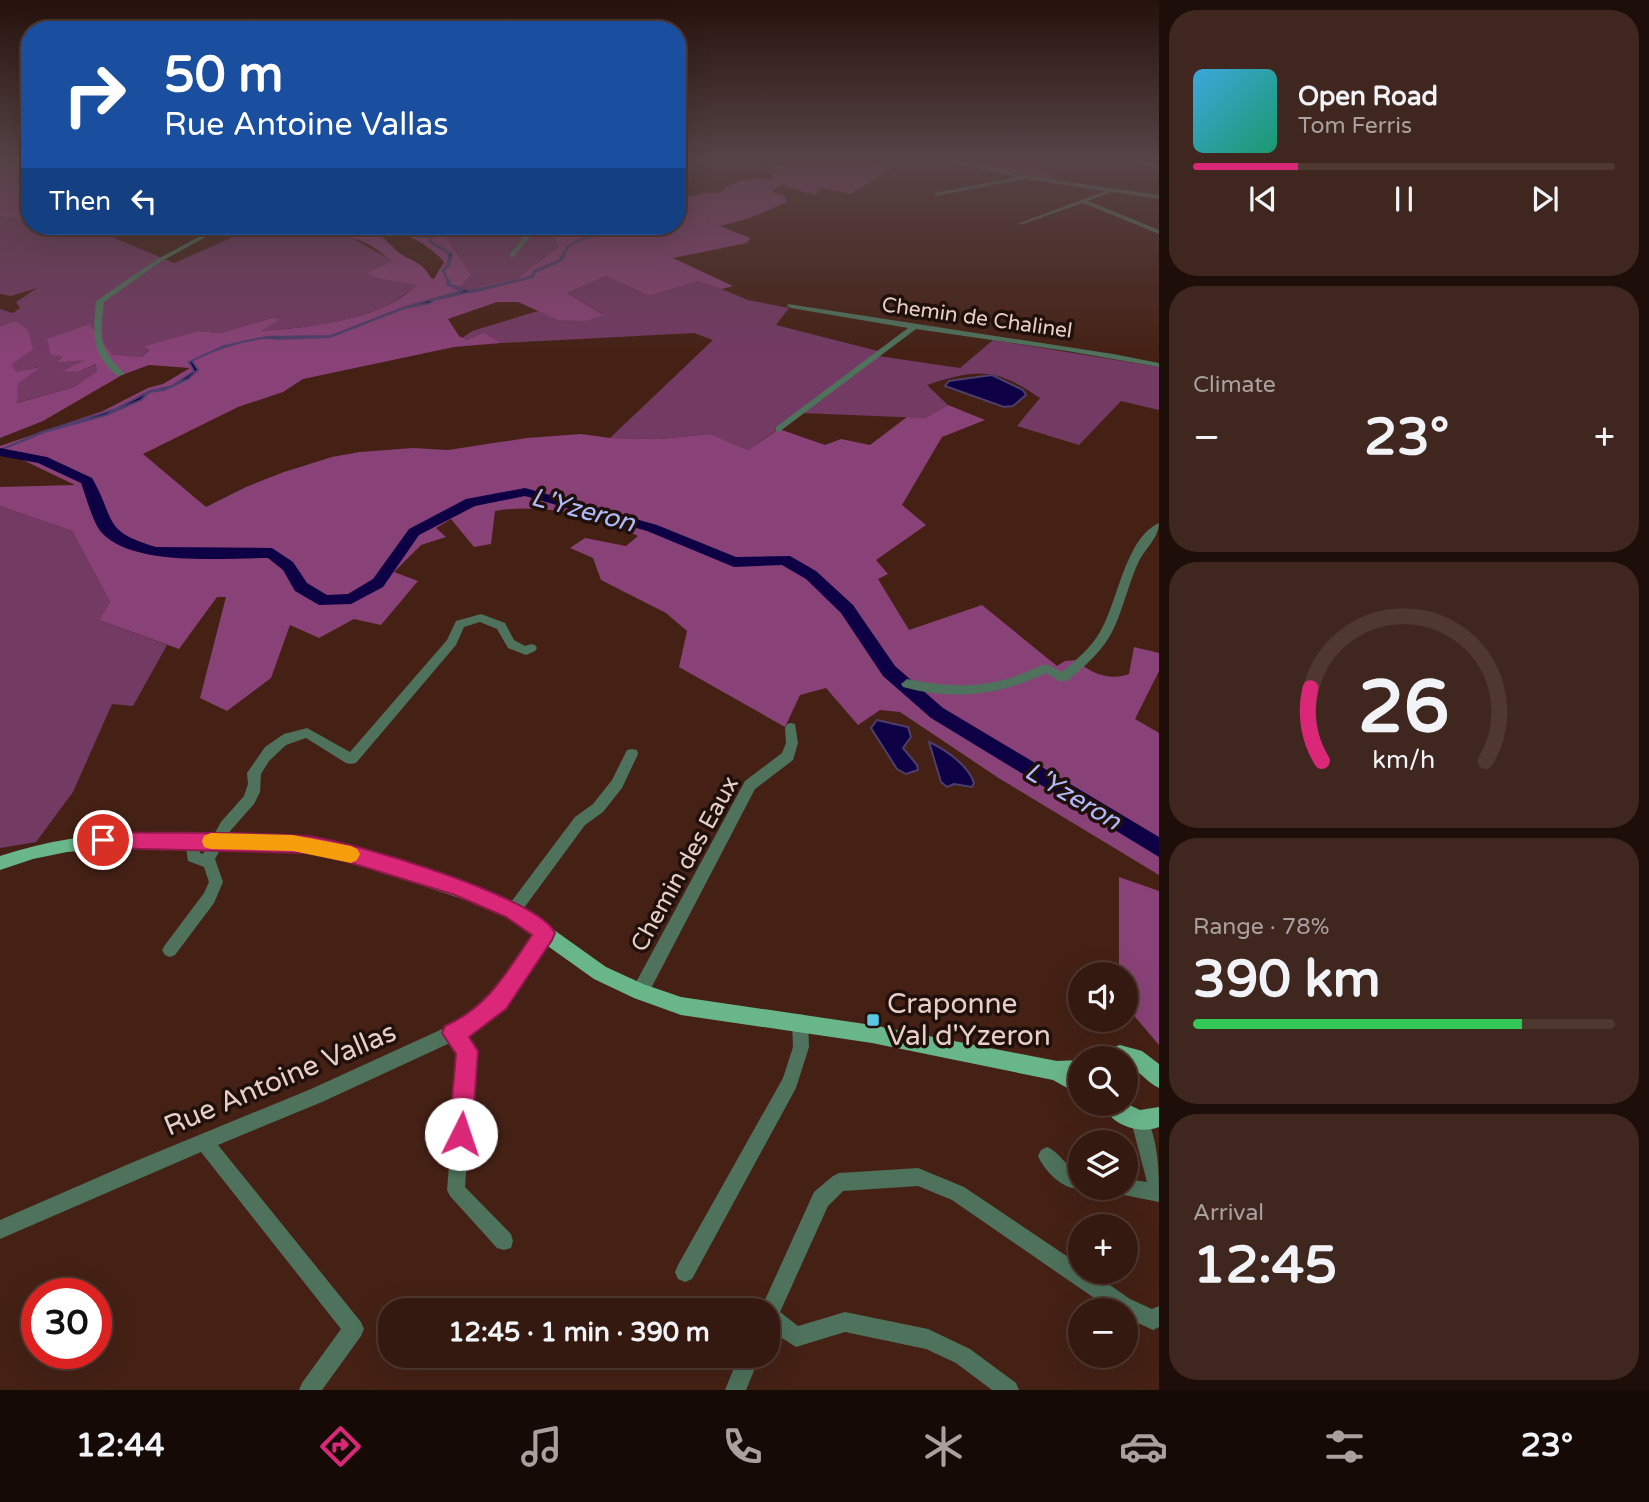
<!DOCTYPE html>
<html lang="en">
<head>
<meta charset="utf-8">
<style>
  body { margin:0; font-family:"Varela Round",sans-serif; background:#3f261e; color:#f1f3f6; height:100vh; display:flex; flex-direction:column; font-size:26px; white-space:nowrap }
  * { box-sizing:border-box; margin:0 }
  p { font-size:23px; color:#a9a09f }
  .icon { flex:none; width:38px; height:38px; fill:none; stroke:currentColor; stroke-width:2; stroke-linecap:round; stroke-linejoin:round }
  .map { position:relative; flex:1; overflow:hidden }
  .sheet { display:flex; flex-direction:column; gap:10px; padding:10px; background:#1d0e09; width:490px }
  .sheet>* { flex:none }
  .hud { position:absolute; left:21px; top:21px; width:665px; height:214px; border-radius:28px; box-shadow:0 7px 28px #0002,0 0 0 2px #4e3830; background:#1a4fa0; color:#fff; overflow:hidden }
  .fabs { position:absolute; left:1068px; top:962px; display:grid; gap:14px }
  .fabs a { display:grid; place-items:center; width:70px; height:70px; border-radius:50%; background:#341910; box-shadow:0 7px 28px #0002,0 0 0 2px #4e3830; font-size:35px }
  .speed { position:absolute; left:21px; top:1278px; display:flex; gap:14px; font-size:35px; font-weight:700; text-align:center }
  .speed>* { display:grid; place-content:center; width:91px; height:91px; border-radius:50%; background:#341910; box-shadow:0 7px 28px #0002,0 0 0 2px #4e3830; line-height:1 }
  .speed .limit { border:10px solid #d22; background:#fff; color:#111 }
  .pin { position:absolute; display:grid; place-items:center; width:60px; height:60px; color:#fff; margin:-30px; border:4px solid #fff; border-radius:50%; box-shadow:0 2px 7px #0007 }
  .me { position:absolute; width:77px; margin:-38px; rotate:4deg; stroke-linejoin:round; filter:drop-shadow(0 0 5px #0008) }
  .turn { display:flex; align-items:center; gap:24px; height:147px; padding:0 28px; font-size:32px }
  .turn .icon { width:91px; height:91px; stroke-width:2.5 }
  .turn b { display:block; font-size:49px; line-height:60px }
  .then { display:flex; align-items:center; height:66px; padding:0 28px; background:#0003; gap:14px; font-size:26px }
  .big { font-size:52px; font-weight:700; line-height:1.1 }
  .sheet .card { flex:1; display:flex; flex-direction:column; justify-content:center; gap:10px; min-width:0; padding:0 24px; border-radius:28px; background:#3f261e }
  .sheet .dial { align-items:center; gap:0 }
  .dial svg { height:182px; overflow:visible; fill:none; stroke:#4e3830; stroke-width:7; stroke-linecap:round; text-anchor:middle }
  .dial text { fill:#f1f3f6; stroke:none }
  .song { display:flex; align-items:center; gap:21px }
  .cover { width:84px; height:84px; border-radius:10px; background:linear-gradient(135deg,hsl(200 70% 55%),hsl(160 70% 35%)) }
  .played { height:7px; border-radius:4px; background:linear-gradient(90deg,#db2777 25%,#4e3830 25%) }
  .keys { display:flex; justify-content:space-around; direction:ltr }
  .heat { display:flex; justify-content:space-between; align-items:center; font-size:38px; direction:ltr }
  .charge { height:10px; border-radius:5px; background:linear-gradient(90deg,#34c759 78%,#4e3830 0) }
  .trip { position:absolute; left:378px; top:1298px; width:402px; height:70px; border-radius:28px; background:#341910; box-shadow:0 7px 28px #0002,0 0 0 2px #4e3830; font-weight:700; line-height:70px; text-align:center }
  .dock { display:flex; height:112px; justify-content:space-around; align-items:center; background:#150a06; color:#a9a09f }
  .dock .icon { width:49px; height:49px }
  .dock .current { color:#db2777 }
  .dock b { font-size:32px; color:#f1f3f6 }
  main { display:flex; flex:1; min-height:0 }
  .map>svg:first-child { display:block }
  .green { fill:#733a64 }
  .forest { fill:#894277; fill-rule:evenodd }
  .water { fill:#0e0044; stroke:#4f3e6b; stroke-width:2 }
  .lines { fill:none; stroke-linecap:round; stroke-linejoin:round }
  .river { fill:#0e0044; fill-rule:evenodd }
  .minor { fill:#4e725c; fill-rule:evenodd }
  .major { fill:#6ab68b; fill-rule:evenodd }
  .route { fill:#db2777; stroke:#8e194d; stroke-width:2 }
  .slow { fill:#f59e0b }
  .poi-dot { fill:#5ac8e5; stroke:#20100b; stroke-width:2.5 }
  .labels { text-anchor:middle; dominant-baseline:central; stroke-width:7; stroke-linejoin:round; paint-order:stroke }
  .far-street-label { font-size:21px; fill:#e7cfc7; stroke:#20100b }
  .street-label { font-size:24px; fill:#e7cfc7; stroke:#20100b }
  .water-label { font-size:26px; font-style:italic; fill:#b1baf8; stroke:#20100b }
  .near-poi-label { font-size:28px; fill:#e7cfc7; stroke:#20100b; text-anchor:start }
  .near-street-label { font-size:28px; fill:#e7cfc7; stroke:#20100b }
</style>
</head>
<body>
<main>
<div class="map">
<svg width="1159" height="1390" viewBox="0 0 1159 1390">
  <rect width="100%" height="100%" fill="#452115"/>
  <path class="green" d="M945,158h110l-18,10 19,12 -31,-4z
    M0,216l30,5v5h56l88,37 73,-32 -6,-5h98c4,8 43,29 55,35l-26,12 8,5 41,6c-35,37 -110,44 -158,47l13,-13 -52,15 -23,-2 -51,15 3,3 -8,8 -79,-1 -5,7 32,-4 -26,11 15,2 19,-8v7l-23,16 -58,16 2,-19 20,-17 -22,6 -4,-9 4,-43 -16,5v-17l13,4 7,-5 -4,-6 21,-14 -26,8 -11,-2z
    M438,226h129l-13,7 5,13 -43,33 -33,6 -17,7 -9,-4z
    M606,276l44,20 48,-15 7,1 43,18 41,8 -13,17 106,27 -4,4 82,12 33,-28 166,27v43l-38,-9 -42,44 -62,-19 23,-28c-43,-30 -62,-30 -113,-13l21,20 -23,13 -124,-5 -53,37 -37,-16 -52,5 -49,-1 103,-98 -19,-7 -193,10 -17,-11 -17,8 -5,-2 10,-7 66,-20c22,10 42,12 65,3l-36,-21z
    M0,506l72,25 38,71 -11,18 68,25 -34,61 -21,-2 -39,88 -37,50 -36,6z"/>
  <path class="forest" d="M12,158h18v18l-7,14h7v31l-30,-5v-53z
    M793,158h74l17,8h11l-44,28 -30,-6 -5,7 -30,-8 -1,-3 -11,5 -2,3 12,3 3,7 -37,16 -30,8 30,12 -3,5 -74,15 60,28 -11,3 -24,-8 -48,15 -44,-20 -39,17 37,22 -19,6 -27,-1 -40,-18h-21l-49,17 11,17 8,4 17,-8 17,11 -47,4 -151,32 -20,13 -45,15 -95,47 63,53 40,-20 38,-15 48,-15 28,-5 53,-4 35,2 79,-12 54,-4 29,4 49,1 52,-5 37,16 31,-21 46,16 16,-6 29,6 37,-28 18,1 23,-13 37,15 -43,17 -40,68 24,20 -50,35 12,14 -10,5 31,51 73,-25 75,61 8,-5 12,-1c13,14 34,21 52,14l5,-27 25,6v18l-24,48 24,14v142l-162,-98 -97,-65 -20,-2 -22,15 -32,-37 -26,7 -15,32 -106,-60 8,-36 -21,-18 -65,-33 -8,-22 -23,-10 15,-10 41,8 12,-10c-42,-21 -97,-33 -143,-25l-4,33 -17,3 -23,-28 -15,9 10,9 -25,8 -27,27 24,9 -37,44 -27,-6 -35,19 -29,-13 -19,53 -44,33 -27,-13 26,-101h-9l-38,52 -80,-29 11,-18 -38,-71 -72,-25v-19l75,-2 -75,-36v-3l103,-35 45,-23 15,-4 27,-16 -41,-3 -27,10 -79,46 -43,17v-112l16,-5 12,9 5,19 -21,15 4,8 24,-5 -22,17 -1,19 57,-16 23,-16 -1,-7 -18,8 -17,-1 24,-11 -28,3 5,-7 -11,-1 -4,-16 43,-15 22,31 29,2 8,-7 -4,-4 52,-15 23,2 52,-15 8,1 -19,12c45,-3 123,-11 155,-46l-40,-7 -9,-5 26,-12c-8,-5 -16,-12 -25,-17 -11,-6 -23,-6 -29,-18h99l33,49 -13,13 8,4 17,-7 33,-6 42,-32 -4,-14 13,-7h110v-31c20,5 23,-5 42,-2 15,-14 32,-16 51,-14l4,-2 -6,-5zM379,228c25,4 49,15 65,34l-10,17 -3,-1c-10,-19 -23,-16 -36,-29 -6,-6 -10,-10 -17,-15z
    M1119,877l40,14v154l-34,-40v-30h-6z"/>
  <path class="water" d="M638,226l3,2 -60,11 -13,7 -6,14 -27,12 -2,5 -60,15c-14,0 -25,7 -39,7l-4,4 -26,5 -74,29 -54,2c-19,-5 -66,12 -84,22l6,9 -10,9 -24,11 -15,2 -8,8 -35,15 -62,17 -44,18 42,-18 74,-23 34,-18 22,-5 22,-15 -5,-9 35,-16 42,-9 65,-1 74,-29 57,-16 -15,-7 1,-2 -5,-11v-1l5,-5 1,-11 -20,-13 2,-4h-12l4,-4 -9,-1h9l-2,4 12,1 -3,4 22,13 -3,12 -5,4 2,8 4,3 -2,3 21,7 62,-14 3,-6 26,-11c12,-31 51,-25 80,-32z
    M992,375l31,15 3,5 -13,11 -9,1 -59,-21 4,-5z
    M877,720l31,7 3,10 -8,11 14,17 1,5 -12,4 -9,-5 -26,-41z
    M929,742c16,7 40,24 45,41l-2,4 -18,-3 -7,3 -6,-5z"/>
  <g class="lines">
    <path class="river" d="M0,448l47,9 45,21c24,41 9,53 64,69l116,1 21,14 14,21 20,12 21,-1 25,-15 36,-50 57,-30 59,-11 132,37 79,32 54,-1 26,15 37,34 42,61 48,42 216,129v20l-228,-139 -48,-42 -42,-63 -35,-34 -24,-14 -48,2 -87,-36 -122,-35 -50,10 -56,29 -36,52 -32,17 -32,1 -24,-14 -12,-21 -15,-12c-44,0 -134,9 -166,-25 -9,-9 -16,-37 -21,-50l-43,-20 -38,-7z"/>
    <path class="minor" d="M936,158h13l79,18 131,19v4l-47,-7 -24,9 71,29v4l-76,-31 -63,22v-2l85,-32 -80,-12 -89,17 -2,-3 83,-16z
      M1124,158h10l25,8v4z
      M219,226h7l-66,36 -56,40c-4,37 -6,46 21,72l-7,2c-27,-22 -25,-43 -22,-75l60,-41z
      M533,226h6l-26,31h-4v-2z
      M788,304l325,50 46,9v4l-92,-16 -151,-22 -137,103 -3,-1v-4l132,-99 -117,-20 -4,-2z
      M1159,523c0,14 -13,25 -20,38 -10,21 -15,45 -25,67 -10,22 -29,38 -47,53h-8l-13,-8c-45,22 -95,28 -143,14l-2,-3 6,-5c34,7 69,10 103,-1 13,-4 24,-10 36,-14l16,8c14,-12 29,-24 38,-40 18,-29 25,-94 59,-109z
      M481,614l24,9 9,17 11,6 6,-2 4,1 2,3 -2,3 -9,4 -18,-7 -11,-19 -17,-7 -16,5 -8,18 -100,118 -5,1 -5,-1 -40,-25 -20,7 -17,16 -8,13 -1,18 -6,12 -23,26 -16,29 8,23 -9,21 -39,52 -5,2 -5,-2 -3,-5 3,-5 39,-52 5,-11 -5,-15 -16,-6 -3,-20 2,-4 5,-2 5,2 3,16 3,1 18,-32 23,-26 4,-12 -1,-11 18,-26 19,-13 23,-6 43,24 97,-112 9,-19z
      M791,723l4,1 3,19 -5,17 -38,29 -109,209 -6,2 -6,-2 -2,-6 2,-6 111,-205 37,-28 4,-10 -1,-15 2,-4z
      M632,749l5,1 1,4 -16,34 -19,24 -18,13 -67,91 -5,2 -5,-2 -2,-5 2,-5 67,-89 18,-13 19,-24 15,-30z
      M545,926l5,2 3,5 -3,5 -45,70 -31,24 -9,4 10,15 -10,136 46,47 2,7 -2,7 -7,2 -7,-2 -47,-52 -3,-6 11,-136 -8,-11 -128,59 -104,43 143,177 3,7 -3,7 -39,54h-23l3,-7 39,-54 -140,-177 -201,87v-19l131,-57 180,-74 151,-69 31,-24 47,-68z
      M800,1014l6,2 2,6 1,25 -13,41 -104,191 -7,3 -7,-3 -3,-7 3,-7 105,-187 10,-31 -1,-25 2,-6z
      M1140,1112l6,3c13,30 13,55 13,87l-40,-8 -3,-6h9v-9l22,3 -16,-61 3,-6z
      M1047,1147c13,5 19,21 33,25v16h4c-18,5 -39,-16 -46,-32l3,-6z
      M918,1168l46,19 116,78v7h11l39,27 22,10 7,-3v21l-6,3 -28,-13v-6h-12l-161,-111 -34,-14 -75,5 -15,15 -48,106 18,14 47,-14 83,17 42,20 46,34 3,7h-27l-36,-27 -30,-14 -81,-17 -49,15 -28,-18v-18h-8l54,-119 19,-16 6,-3z
      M739,1356h21l-14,34h-21z"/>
    <path class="major" d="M138,832l141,3 66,11 149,47 25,12 87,62 37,17 38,13 191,28 185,36 23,-1v35l-27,-15 -181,-37 -191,-28 -47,-17 -40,-19 -87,-62 -23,-11 -139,-46 -66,-11 -141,-3 -71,6 -34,7 -33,11v-14c46,-15 90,-22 138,-24z
      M1120,1045l22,6 17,13v24c-13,-6 -20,-19 -34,-23v-6h-29l2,-7z
      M1125,1103l15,7 19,-3v20c-20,8 -48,-2 -57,-23z"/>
  </g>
  <linearGradient id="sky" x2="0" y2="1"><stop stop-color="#26120c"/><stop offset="0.45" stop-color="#564346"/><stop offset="1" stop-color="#564346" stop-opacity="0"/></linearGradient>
  <rect width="1159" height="353" fill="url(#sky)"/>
  <path class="route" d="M103,832c67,2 136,-1 203,4 42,4 233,61 249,97l-3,7 -46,69 -37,28 9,14 -6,83 -3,8 -8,3 -8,-3 -4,-8 7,-80 -14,-21 3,-7c43,-19 61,-53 87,-91l-26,-18 -51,-22 -110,-34 -38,-8 -204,-5 -6,-2 -3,-6 3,-5z"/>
  <path class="slow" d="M211,833l82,2 58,11 6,3 3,5 -3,6 -6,3 -58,-12 -82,-2 -7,-2 -2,-6 2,-5z"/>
  <rect class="poi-dot" x="866" y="1013" width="14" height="14" rx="3.5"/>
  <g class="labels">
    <g class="far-street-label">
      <text transform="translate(977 318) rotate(8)">Chemin de Chalinel</text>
    </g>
    <g class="street-label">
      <text transform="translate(685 864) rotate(-61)">Chemin des Eaux</text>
    </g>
    <g class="water-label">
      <text transform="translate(583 510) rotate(15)">L'Yzeron</text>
      <text transform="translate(1073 796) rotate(31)">L'Yzeron</text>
    </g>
    <g class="near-poi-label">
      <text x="887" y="1004">Craponne<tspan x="887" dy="32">Val d'Yzeron</tspan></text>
    </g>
    <g class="near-street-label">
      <text transform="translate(280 1079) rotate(-23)">Rue Antoine Vallas</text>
    </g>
  </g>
</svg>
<div class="fabs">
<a><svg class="icon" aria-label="sound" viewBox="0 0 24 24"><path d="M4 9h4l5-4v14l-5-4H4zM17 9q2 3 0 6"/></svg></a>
<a><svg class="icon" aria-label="search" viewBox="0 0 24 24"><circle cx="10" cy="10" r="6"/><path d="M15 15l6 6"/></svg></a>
<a><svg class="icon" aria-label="layers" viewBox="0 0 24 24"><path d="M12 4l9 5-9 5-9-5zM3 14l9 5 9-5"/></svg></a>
<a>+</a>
<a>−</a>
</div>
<div class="speed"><div class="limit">30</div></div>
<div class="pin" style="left:103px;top:840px;background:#d93025"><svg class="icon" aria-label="arrive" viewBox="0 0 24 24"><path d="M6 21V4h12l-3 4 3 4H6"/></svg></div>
<svg class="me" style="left:461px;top:1134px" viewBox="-20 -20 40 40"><circle r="19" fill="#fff"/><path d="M0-13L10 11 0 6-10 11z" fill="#db2777"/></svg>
<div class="trip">12:45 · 1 min · 390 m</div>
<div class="hud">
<div class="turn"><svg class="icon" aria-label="right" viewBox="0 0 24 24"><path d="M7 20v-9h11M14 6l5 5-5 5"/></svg><div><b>50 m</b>Rue Antoine Vallas</div></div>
<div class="then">Then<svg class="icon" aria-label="left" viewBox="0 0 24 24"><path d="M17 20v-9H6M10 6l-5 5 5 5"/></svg></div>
</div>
</div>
<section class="sheet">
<div class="card">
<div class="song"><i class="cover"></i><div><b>Open Road</b><p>Tom Ferris</p></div></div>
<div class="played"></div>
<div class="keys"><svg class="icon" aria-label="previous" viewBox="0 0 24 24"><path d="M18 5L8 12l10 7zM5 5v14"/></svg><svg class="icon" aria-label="pause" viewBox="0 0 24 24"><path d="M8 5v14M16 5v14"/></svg><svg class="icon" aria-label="next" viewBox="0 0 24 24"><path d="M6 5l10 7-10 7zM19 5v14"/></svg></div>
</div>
<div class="card"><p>Climate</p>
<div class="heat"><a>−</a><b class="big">23°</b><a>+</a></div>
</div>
<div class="card dial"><svg viewBox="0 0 100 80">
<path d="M14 69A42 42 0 1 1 86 69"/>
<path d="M14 69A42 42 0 0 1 9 37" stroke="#db2777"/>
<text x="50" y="56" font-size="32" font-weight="700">26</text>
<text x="50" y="72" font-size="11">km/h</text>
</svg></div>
<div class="card"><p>Range · 78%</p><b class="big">390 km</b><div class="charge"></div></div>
<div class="card"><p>Arrival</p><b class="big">12:45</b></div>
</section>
</main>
<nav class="dock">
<b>12:44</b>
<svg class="icon current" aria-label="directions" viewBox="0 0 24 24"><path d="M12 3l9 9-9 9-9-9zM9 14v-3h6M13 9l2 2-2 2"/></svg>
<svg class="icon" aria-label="music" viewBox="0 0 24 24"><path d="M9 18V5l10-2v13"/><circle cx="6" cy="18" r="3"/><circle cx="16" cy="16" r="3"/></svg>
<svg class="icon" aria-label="phone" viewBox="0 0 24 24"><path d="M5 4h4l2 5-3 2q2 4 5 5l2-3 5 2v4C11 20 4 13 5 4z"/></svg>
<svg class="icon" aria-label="climate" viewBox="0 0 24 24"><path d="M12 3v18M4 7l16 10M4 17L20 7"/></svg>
<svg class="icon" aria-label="car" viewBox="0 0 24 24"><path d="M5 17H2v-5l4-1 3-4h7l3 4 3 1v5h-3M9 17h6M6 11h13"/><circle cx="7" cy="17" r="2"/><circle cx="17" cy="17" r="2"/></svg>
<svg class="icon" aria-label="filters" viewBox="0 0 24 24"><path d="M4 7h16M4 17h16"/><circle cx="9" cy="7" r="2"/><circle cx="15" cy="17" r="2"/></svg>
<b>23°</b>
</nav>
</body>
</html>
